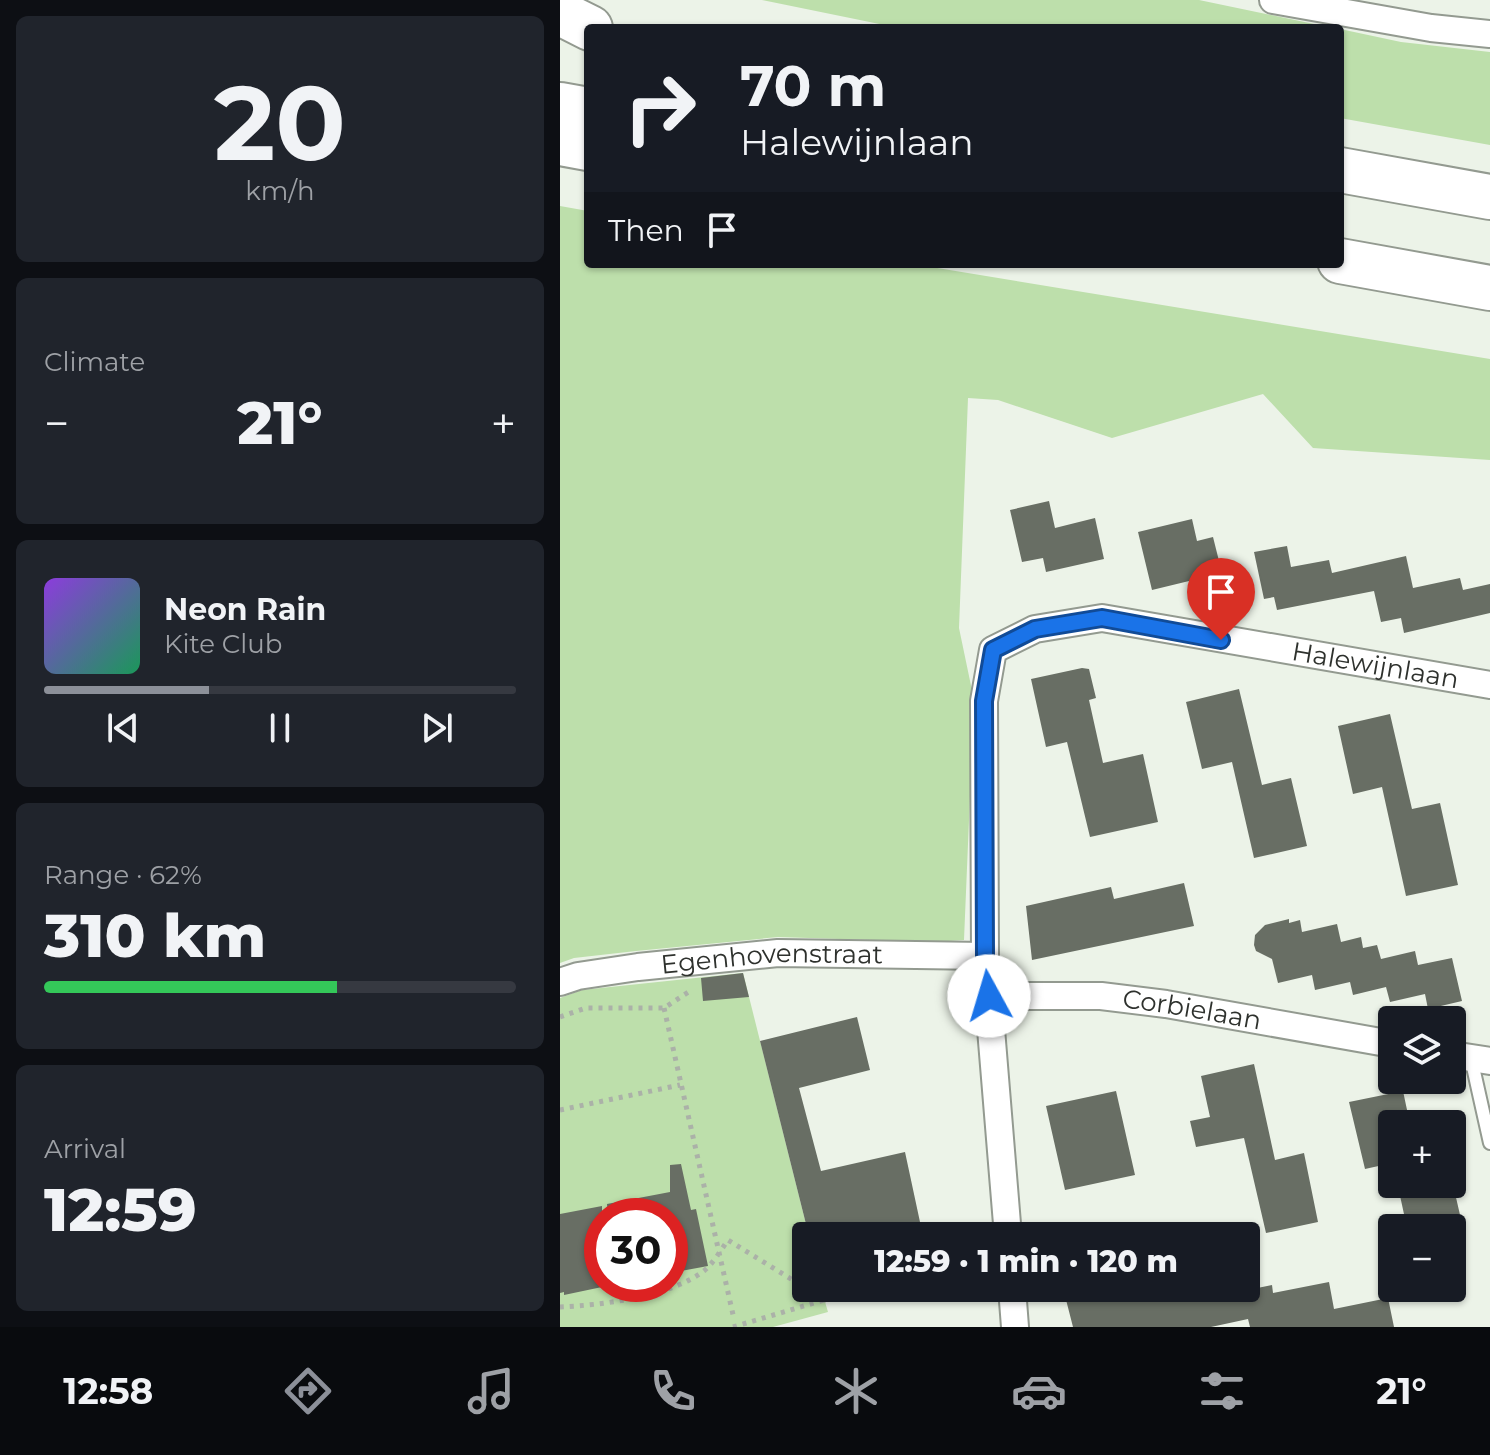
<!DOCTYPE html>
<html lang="en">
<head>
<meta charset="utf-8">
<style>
  body { margin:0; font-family:Montserrat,sans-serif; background:#20242c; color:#f1f3f6; height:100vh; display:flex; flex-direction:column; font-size:30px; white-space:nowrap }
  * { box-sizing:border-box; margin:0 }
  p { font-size:26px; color:#9ea1a6 }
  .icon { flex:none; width:44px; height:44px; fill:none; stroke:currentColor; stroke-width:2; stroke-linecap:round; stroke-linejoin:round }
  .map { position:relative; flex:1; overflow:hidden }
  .sheet { display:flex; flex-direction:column; gap:16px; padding:16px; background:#0d0f14; width:560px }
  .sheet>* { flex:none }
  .hud { position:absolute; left:24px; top:24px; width:760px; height:244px; border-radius:8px; box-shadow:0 2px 6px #0004; background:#171b24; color:#f1f3f6; overflow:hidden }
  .fabs { position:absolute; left:818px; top:1006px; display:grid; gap:16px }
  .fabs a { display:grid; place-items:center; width:88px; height:88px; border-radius:8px; background:#171b24; box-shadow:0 2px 6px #0004; font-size:40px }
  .speed { position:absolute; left:24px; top:1198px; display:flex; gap:16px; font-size:40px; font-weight:700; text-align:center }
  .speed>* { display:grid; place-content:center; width:104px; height:104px; border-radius:50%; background:#171b24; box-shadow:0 2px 6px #0004; line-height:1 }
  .speed .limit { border:12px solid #d22; background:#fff; color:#111 }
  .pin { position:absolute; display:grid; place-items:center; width:68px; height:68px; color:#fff; margin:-82px -34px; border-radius:50% 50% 50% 0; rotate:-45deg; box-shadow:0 0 8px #0007 }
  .pin .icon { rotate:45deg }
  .me { position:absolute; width:88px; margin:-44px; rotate:354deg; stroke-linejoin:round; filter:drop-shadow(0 0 6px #0008) }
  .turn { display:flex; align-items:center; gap:28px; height:168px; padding:0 24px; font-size:36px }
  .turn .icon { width:104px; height:104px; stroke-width:2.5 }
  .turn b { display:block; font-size:56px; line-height:68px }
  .then { display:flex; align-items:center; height:76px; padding:0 24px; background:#0003; gap:16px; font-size:30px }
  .big { font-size:60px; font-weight:800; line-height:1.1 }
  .sheet .card { flex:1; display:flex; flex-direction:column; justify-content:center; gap:12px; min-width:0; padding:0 28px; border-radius:12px; background:#20242c }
  .sheet .dial { align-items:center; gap:0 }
  .dial b { font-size:104px; line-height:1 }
  .song { display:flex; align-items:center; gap:24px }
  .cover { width:96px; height:96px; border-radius:12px; background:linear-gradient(135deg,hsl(270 70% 55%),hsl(150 70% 35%)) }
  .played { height:8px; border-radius:4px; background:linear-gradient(90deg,#8c9099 35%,#363941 35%) }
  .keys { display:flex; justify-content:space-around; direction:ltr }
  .heat { display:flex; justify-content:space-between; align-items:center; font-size:44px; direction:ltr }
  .charge { height:12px; border-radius:6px; background:linear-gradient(90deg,#34c759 62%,#363941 0) }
  .trip { position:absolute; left:232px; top:1222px; width:468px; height:80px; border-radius:8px; background:#171b24; box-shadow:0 2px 6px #0004; font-weight:800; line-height:80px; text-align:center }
  .tabs { display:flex; height:128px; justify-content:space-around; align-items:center; background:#090b0e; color:#9ea1a6 }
  .tabs .icon { width:56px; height:56px }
  .tabs .active { color:#8c9099 }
  .tabs b { font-size:36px; color:#f1f3f6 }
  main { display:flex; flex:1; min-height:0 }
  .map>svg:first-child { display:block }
  .green { fill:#bddfab; fill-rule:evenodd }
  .building { fill:#686e64 }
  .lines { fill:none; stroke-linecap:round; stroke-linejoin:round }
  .service-casing { stroke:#939a90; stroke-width:16 }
  .minor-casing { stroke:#939a90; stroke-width:30 }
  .motorway-casing { stroke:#939a90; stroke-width:48 }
  .path { stroke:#abb1a8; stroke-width:5; stroke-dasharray:4 6; stroke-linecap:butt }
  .service { stroke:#fff; stroke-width:12 }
  .minor { stroke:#fff; stroke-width:26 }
  .motorway { stroke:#fff; stroke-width:44 }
  .route-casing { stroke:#114b97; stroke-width:20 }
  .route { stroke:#1a73e8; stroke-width:14 }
  .labels { text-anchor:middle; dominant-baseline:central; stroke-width:8; stroke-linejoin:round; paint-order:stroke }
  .street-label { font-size:26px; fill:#2e312d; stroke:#fff }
</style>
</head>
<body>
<main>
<section class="sheet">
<div class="card dial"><b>20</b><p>km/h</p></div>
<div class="card"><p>Climate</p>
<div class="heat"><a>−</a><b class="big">21°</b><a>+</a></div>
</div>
<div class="card">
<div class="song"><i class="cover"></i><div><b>Neon Rain</b><p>Kite Club</p></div></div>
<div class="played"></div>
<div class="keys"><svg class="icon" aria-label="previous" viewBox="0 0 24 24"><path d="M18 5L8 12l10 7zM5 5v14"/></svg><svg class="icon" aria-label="pause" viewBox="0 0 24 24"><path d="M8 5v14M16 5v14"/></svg><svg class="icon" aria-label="next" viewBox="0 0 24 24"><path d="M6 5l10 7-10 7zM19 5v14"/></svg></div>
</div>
<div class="card"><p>Range · 62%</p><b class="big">310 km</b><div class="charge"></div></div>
<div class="card"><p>Arrival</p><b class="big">12:59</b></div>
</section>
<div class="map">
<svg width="930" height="1327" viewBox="0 0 930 1327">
  <rect width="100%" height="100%" fill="#ecf3e8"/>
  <path class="green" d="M202,0h437l134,28h-434z
    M780,29l61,13 89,10v93l-150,-27z
    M0,206l28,5v53h325l577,95v101l-177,-12 -50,-54 -151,44 -114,-38 -30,-2 -9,230 15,72 -10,240 -30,2 -156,-5 -142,14 -62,7 -14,5z
    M183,973l66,263h-3v52h15l7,24 -55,15h-213v-329l22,-8zM42,1216h68v68h-68z"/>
  <path class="building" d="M489,501l6,27 40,-10 9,41 -58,13 -3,-14 -21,4 -12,-52z
    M632,519l5,22 16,-4 9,36 -70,17 -14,-58z
    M727,546l4,21 38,-7 3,13 74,-17 7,32 47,-10 3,12 27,-6v29l-86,20 -3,-15 -20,4 -7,-31 -97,19 -3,-13 -10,2 -10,-47z
    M522,668l7,1 7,29 -7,2 14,63 40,-9 15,68 -68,15 -23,-95 -21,5 -15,-68z
    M679,689l23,96 29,-7 16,68 -53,12 -22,-96 -30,7 -16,-67z
    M830,714l22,95 28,-6 18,82 -52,11 -24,-109 -29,7 -15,-68z
    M624,883l10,43 -162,34 -6,-54 85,-19 3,12z
    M729,919v4l11,-3 2,12 35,-8 4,18 20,-5 2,11 14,-3 4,14 34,-8 3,14 34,-7 10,43 -34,8 -3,-15 -35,8 -4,-15 -33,8 -3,-13 -35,8 -3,-15 -34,8 -6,-24 -16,-8 -2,-6 1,-10 10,-10z
    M183,973l6,24 -46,4 -2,-23z
    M297,1017l13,53 -71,18 22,83 84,-19 18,84h-114l-49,-195z
    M694,1064l21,96 29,-7 14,69 -52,11 -22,-95 -48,9 -6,-26 20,-4 -9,-41z
    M556,1091l19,84 -70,15 -19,-84z
    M843,1091l7,33h-18v39l-27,6 -16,-67z
    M121,1164l10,46 5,-1 12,57 -38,7v-57h-62l-1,-12 63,-12v-27z
    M892,1180l11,48h-56l-8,-37 35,-7h18z
    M42,1206v81l-38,8v-3l-4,1v-79z
    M769,1282l5,27 54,-11 6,29h-144l-2,-8 -37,8h-138l-10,-39h143l3,10 63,-13 1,8z"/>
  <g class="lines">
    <g class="service-casing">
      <path id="service" d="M911,1058l19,85"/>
    </g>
    <g class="minor-casing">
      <g id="minor">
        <path d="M713,0l158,28 59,6"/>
        <path id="s1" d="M0,982l18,-6 60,-9 140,-14 207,3"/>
        <path id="s2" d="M429,996h112l65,8 226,40"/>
        <path d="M892,1055l38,6"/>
        <path id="s3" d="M448,1236l-23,-280 -1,-255 9,-51 42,-21 67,-11 388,67"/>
        <path d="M452,1288l3,39"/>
      </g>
    </g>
    <g class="motorway-casing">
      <path id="motorway" d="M0,13l30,15
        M0,105l28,5
        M0,143l28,5
        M780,170l150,27
        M780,261l150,27"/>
    </g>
    <path class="path" d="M104,1008l70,311
      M0,1017l26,-9h78l26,-17
      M0,1110l120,-25
      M0,1307c42,-2 111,-10 145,-37 9,-8 16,-20 23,-30l97,60 94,-12
      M173,1327l91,-27"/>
    <use href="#service" class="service"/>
    <use href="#minor" class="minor"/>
    <use href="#motorway" class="motorway"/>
  </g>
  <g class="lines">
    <g class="route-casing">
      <path id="route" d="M429,996l-4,-40 -1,-255 9,-51 42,-21 67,-11 119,22"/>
    </g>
    <use href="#route" class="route"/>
  </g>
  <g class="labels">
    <g class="street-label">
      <text stroke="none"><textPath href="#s3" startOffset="980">Halewijnlaan</textPath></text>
      <text stroke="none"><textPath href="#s1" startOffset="214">Egenhovenstraat</textPath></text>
      <text stroke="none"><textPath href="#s2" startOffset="204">Corbielaan</textPath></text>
    </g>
  </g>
</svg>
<div class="fabs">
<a><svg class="icon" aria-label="layers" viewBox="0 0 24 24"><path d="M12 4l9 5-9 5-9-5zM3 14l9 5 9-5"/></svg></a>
<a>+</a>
<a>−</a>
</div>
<div class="speed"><div class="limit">30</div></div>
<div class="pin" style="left:661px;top:640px;background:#d93025"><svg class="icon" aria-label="arrive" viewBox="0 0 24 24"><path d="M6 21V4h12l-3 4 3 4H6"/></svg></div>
<svg class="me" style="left:429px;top:996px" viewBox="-20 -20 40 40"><circle r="19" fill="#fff"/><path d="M0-13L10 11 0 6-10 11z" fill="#1a73e8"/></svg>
<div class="trip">12:59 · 1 min · 120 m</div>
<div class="hud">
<div class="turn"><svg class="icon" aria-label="right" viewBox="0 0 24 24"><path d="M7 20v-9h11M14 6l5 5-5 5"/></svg><div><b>70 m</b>Halewijnlaan</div></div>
<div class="then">Then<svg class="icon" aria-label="arrive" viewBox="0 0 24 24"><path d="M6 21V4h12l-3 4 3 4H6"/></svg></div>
</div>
</div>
</main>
<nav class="tabs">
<b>12:58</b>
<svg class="icon active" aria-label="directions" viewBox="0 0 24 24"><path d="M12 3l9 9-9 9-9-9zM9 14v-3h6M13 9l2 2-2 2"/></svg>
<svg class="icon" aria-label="music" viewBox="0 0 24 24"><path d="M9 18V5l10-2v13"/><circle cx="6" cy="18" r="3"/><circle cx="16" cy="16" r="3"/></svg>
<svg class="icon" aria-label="phone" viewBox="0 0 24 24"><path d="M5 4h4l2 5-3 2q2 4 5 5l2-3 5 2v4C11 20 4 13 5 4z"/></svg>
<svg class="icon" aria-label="climate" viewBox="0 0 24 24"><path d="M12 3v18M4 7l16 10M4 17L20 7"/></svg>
<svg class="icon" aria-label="car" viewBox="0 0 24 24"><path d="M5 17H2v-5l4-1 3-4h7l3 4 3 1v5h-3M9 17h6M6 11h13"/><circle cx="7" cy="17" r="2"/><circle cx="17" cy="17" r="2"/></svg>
<svg class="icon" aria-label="filters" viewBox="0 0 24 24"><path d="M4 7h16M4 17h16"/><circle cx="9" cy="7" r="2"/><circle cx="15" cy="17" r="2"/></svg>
<b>21°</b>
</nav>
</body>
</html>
